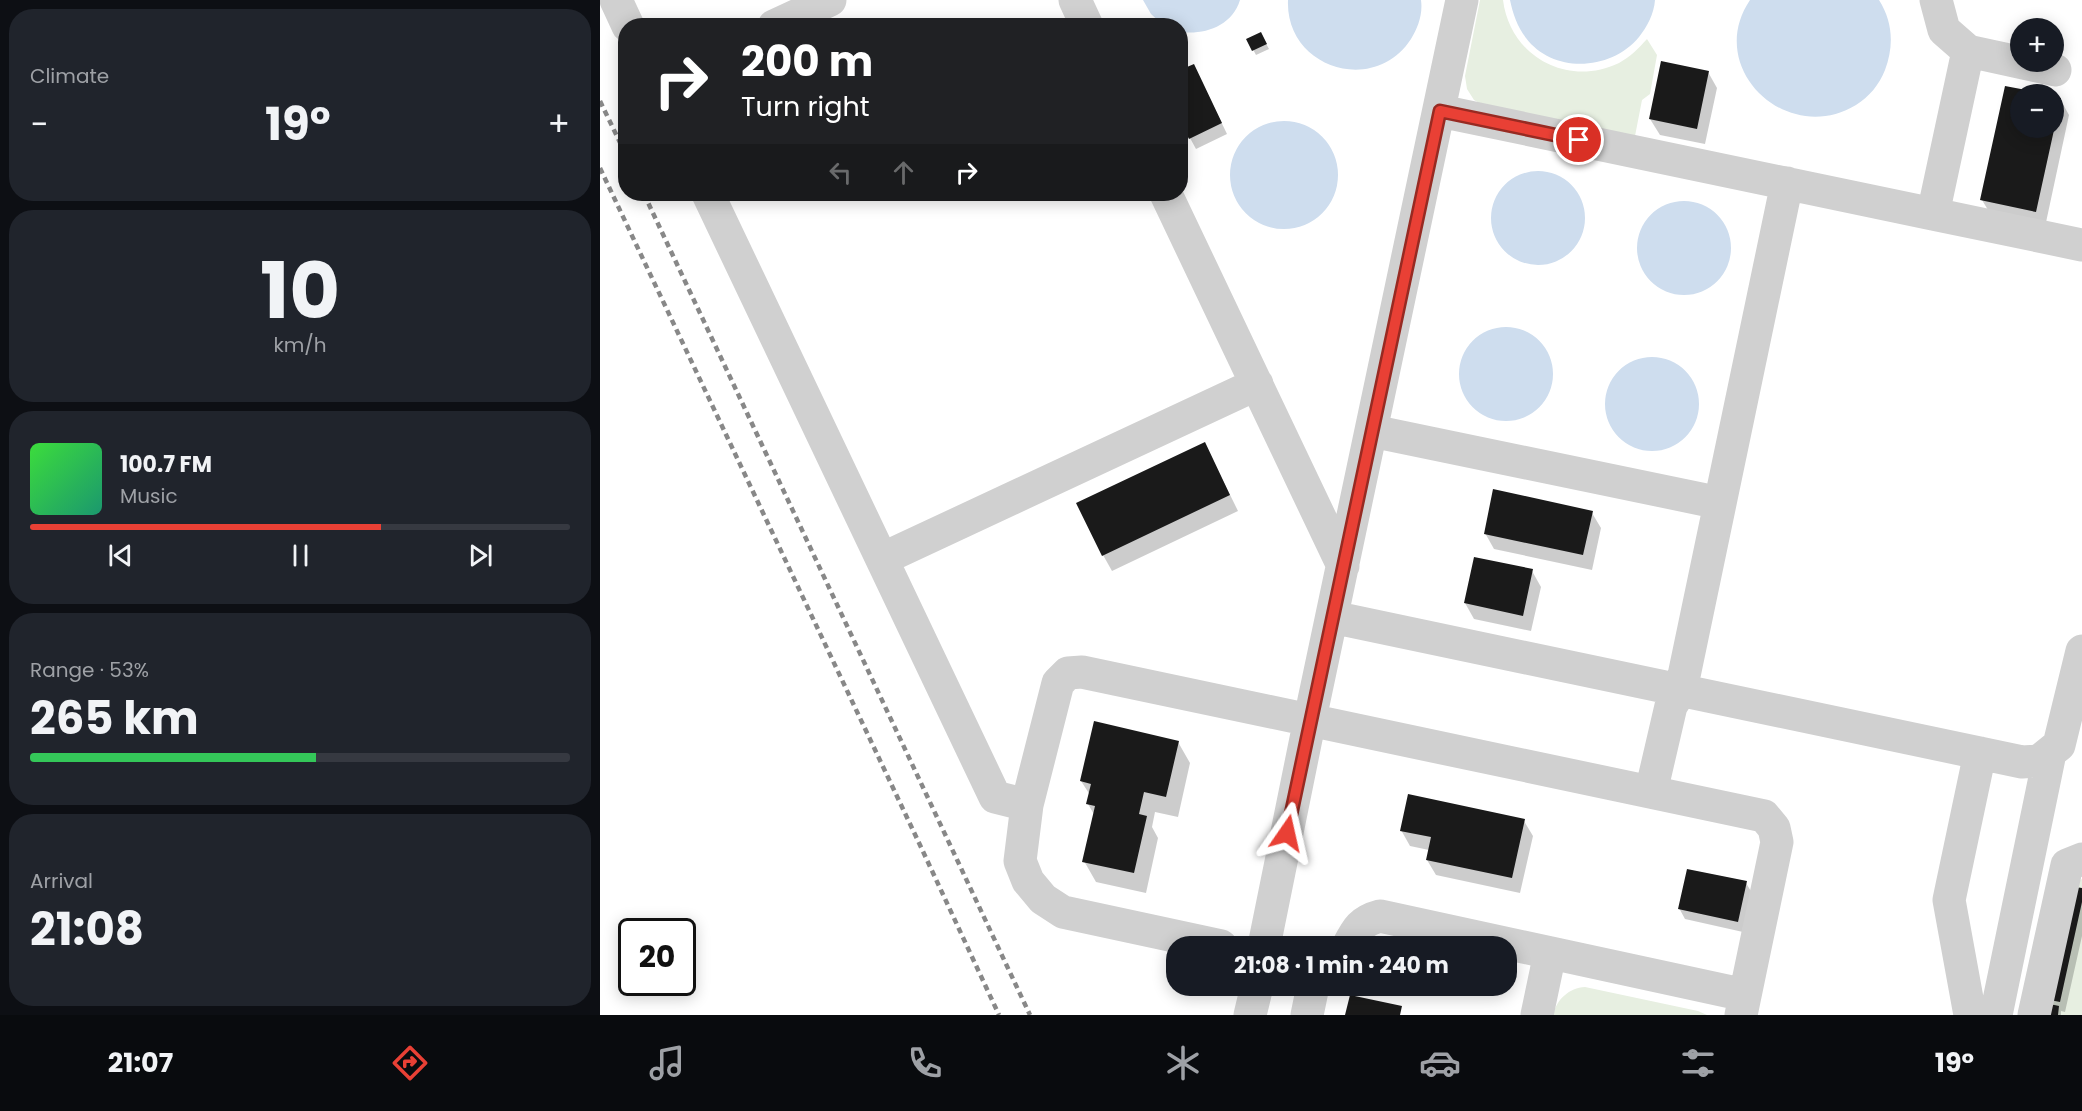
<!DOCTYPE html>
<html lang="en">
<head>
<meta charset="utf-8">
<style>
  body { margin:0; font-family:Poppins,sans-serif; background:#20242c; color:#f1f3f6; height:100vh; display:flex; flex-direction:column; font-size:22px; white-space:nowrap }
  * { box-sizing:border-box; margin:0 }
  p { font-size:20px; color:#9ea1a6 }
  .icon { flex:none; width:33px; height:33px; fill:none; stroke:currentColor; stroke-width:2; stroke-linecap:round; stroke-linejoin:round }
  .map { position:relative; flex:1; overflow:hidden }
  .details { display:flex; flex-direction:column; gap:9px; padding:9px; background:#0d0f14; width:600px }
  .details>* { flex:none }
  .top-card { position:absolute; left:18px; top:18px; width:570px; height:183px; border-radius:24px; box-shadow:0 3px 15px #0003; background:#202124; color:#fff; overflow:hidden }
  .buttons { position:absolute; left:1410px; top:18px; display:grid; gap:12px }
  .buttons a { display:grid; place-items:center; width:54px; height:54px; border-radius:50%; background:#171b24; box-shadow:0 3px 15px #0003; font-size:30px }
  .speed { position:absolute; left:18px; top:918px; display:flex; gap:12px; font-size:30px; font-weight:700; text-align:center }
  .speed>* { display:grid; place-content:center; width:78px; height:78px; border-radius:50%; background:#171b24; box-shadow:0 3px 15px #0003; line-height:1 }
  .speed .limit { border:3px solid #111; border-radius:9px; background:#fff; color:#111 }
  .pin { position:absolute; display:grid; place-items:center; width:51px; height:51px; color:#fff; margin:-26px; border:3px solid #fff; border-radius:50%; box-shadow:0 2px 6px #0007 }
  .me { position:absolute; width:66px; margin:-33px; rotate:11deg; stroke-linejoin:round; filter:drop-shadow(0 0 4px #0008) }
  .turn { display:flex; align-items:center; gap:21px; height:126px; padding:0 24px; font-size:27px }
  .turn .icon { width:78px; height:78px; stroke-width:2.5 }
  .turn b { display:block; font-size:42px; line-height:51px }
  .lanes { display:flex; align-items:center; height:57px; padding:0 24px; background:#0003; justify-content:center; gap:30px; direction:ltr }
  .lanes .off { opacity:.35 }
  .big { font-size:45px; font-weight:700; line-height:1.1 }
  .details .card { flex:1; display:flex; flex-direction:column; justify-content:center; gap:9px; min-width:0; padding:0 21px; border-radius:24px; background:#20242c }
  .details .dial { align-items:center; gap:0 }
  .dial b { font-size:78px; line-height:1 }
  .song { display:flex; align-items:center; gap:18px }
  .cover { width:72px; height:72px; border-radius:9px; background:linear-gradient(135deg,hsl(120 70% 55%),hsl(160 70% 35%)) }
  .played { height:6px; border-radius:3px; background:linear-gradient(90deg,#e94035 65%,#363941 65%) }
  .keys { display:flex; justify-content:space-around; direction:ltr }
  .heat { display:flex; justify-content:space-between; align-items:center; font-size:33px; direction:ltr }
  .charge { height:9px; border-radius:4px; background:linear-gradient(90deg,#34c759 53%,#363941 0) }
  .trip { position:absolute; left:566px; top:936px; width:351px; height:60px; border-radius:24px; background:#171b24; box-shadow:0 3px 15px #0003; font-weight:700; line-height:60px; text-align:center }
  .tabs { display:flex; height:96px; justify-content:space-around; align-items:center; background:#090b0e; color:#9ea1a6 }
  .tabs .icon { width:42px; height:42px }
  .tabs .on { color:#e94035 }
  .tabs b { font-size:27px; color:#f1f3f6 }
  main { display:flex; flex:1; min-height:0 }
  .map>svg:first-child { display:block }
  .green { fill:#e7efe1 }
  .water { fill:#ceddee }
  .shadow { fill:#0003 }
  .building { fill:#1a1a1a }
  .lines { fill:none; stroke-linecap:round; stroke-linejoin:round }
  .minor { stroke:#d0d0d0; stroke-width:33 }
  .rail { stroke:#888; stroke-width:4.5; stroke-dasharray:6 4.5; stroke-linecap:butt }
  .route-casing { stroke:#972a22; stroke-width:15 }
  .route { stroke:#e94035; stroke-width:10 }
</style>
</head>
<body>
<main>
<section class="details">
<div class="card"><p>Climate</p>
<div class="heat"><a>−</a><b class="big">19°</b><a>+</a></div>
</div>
<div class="card dial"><b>10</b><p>km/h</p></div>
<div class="card">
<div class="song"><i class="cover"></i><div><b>100.7 FM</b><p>Music</p></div></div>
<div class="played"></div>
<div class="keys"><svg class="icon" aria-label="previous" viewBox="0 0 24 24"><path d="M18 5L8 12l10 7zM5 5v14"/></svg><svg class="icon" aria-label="pause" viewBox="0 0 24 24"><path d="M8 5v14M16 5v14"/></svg><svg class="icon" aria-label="next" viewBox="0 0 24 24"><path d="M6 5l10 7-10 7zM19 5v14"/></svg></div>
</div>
<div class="card"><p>Range · 53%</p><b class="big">265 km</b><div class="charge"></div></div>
<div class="card"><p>Arrival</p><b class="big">21:08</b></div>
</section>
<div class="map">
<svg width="1482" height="1015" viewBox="0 0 1482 1015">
  <rect width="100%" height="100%" fill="#fff"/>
  <path class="green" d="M880,0h23c7,56 64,88 116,63 11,-6 20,-15 28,-24l10,16 -7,39 -8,6 -7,36 -154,-32 -7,-4 -7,-11 -2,-13z
    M1482,879v136h-39l29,-131z
    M985,987l113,24 9,4h-154c4,-16 16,-27 32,-28z"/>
  <path class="water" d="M543,0h97c-8,26 -35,35 -59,32l-1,-6 -17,-1 -12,-11z
    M688,0h133c2,14 -3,28 -10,39 -37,57 -126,29 -123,-39z
    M910,0h145c-1,14 -8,27 -16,37 -28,34 -86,37 -113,1 -9,-12 -13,-24 -16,-38z
    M1150,0h129c14,22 15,46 6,70 -6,15 -16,27 -29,35 -69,42 -152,-37 -106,-105z
    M630 175a54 54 0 1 1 108 0a54 54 0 1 1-108 0Z
    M891 218a47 47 0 1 1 94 0a47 47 0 1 1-94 0Z
    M1037 248a47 47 0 1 1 94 0a47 47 0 1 1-94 0Z
    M859 374a47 47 0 1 1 94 0a47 47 0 1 1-94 0Z
    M1005 404a47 47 0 1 1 94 0a47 47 0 1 1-94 0Z"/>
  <path class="shadow" d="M661,34l8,15 -13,6 -8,-15z
    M1108,72l9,16 -12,56 -45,-9 -10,-16z
    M599,76l28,58 -31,15 -6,-11z
    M1406,87l33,7h-19v34h34v-30l6,1 9,16 -24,112 -54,-12 -9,-15z
    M605,444l33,67 -126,60 -9,-16z
    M992,513l9,15 -9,42 -98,-21 -9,-16z
    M932,571l9,16 -10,44 -57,-12 -9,-16z
    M578,742l12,21 -12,54 -23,-5 -3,15 6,11 -12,55 -50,-11 -12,-21 11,-45 -7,-12 2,-9 -9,-14z
    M924,821l9,15 -13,57 -84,-18 -9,-15 2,-10 -19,-4 -9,-16z
    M1146,883l6,10 -9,39 -58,-13 -6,-11z
    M1482,890v46l-17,76 -4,-1v4h-12l6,-8 -4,-7z"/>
  <path class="building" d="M661,32l6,12 -15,7 -6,-12z
    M1061,61l48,10 -12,58 -48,-10z
    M594,64l28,59 -33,16 -9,-17v-52z
    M1405,86l37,7 -22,1v34h34v-32l7,2 -25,114 -56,-12z
    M605,442l25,53 -128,61 -26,-53z
    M893,489l100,22 -10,44 -99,-21z
    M874,557l59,12 -10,47 -59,-13z
    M494,721l85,20 -13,56 -22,-5 -5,22 8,2 -13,57 -52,-11 13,-56 -9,-2 5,-20 -11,-3z
    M808,794l117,25 -13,59 -86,-18 5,-23 -31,-6z
    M1087,869l60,12 -9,41 -60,-13z
    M1475,887l7,1v14l-22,100 -10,-2z
    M750,995l52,11 -2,9h-55z
    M1450,1004l9,2 -1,9h-10z"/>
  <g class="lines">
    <path class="minor" d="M16,0l12,26
      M475,0l12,26
      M1336,0l8,30 24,21 87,19
      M174,26l56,-26
      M1368,51l-35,163 149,31
      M840,111l493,103
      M108,194l287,603 32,8
      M566,194l177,372
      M772,431l348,72
      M282,559l375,-175
      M732,617l690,145 17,-1 20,-16 23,-94
      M1051,792l20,-86 10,-16 106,-507
      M621,946l-158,-34 -20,-13 -15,-18 -8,-20 7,-56 31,-122 10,-10 14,-1 682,144 10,12 3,14 -36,173
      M664,946l46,-227 152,-719
      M748,946c9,-17 13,-25 32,-30l365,79
      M650,1015l7,-29
      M707,1015l6,-29
      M937,1015l13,-62
      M1370,1015l-21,-115 31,-147
      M1396,1015l54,-262
      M1434,1015l33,-150 15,-6"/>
    <path class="rail" d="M0,101l26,54
      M0,168l320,677 79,170
      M44,194l386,821"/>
  </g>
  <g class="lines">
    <g class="route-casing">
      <path id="route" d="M687,833l153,-722 139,29"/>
    </g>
    <use href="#route" class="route"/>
  </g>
</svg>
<div class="buttons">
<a>+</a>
<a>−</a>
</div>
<div class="speed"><div class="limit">20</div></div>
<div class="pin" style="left:979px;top:140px;background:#d93025"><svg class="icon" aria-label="arrive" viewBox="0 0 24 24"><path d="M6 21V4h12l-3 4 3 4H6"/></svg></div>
<svg class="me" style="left:687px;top:833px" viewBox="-20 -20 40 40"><path d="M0-17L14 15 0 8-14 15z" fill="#e94035" stroke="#fff" stroke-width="4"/></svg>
<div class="trip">21:08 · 1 min · 240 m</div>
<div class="top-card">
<div class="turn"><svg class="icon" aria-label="right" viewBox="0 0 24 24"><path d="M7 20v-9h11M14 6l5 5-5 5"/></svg><div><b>200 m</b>Turn right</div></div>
<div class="lanes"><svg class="icon off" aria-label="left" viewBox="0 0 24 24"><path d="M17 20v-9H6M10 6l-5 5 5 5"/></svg><svg class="icon off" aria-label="ahead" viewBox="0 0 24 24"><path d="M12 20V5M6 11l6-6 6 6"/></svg><svg class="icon" aria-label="right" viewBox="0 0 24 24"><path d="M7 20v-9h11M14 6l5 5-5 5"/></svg></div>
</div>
</div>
</main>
<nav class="tabs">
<b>21:07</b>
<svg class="icon on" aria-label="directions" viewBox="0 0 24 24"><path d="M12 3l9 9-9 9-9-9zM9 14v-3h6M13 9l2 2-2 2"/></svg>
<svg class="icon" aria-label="music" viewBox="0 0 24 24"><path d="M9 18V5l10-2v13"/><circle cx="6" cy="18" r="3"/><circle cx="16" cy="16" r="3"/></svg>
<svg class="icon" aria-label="phone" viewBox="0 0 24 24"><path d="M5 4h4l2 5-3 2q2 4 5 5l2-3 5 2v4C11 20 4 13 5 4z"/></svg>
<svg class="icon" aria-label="climate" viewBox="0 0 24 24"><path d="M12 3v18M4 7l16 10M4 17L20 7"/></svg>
<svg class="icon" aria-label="car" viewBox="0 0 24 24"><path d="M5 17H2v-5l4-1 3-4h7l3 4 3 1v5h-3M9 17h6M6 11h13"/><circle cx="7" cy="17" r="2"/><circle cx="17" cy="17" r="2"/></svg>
<svg class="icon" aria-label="filters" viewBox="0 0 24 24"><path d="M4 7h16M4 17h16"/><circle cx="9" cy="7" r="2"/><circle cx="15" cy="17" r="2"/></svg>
<b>19°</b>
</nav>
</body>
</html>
